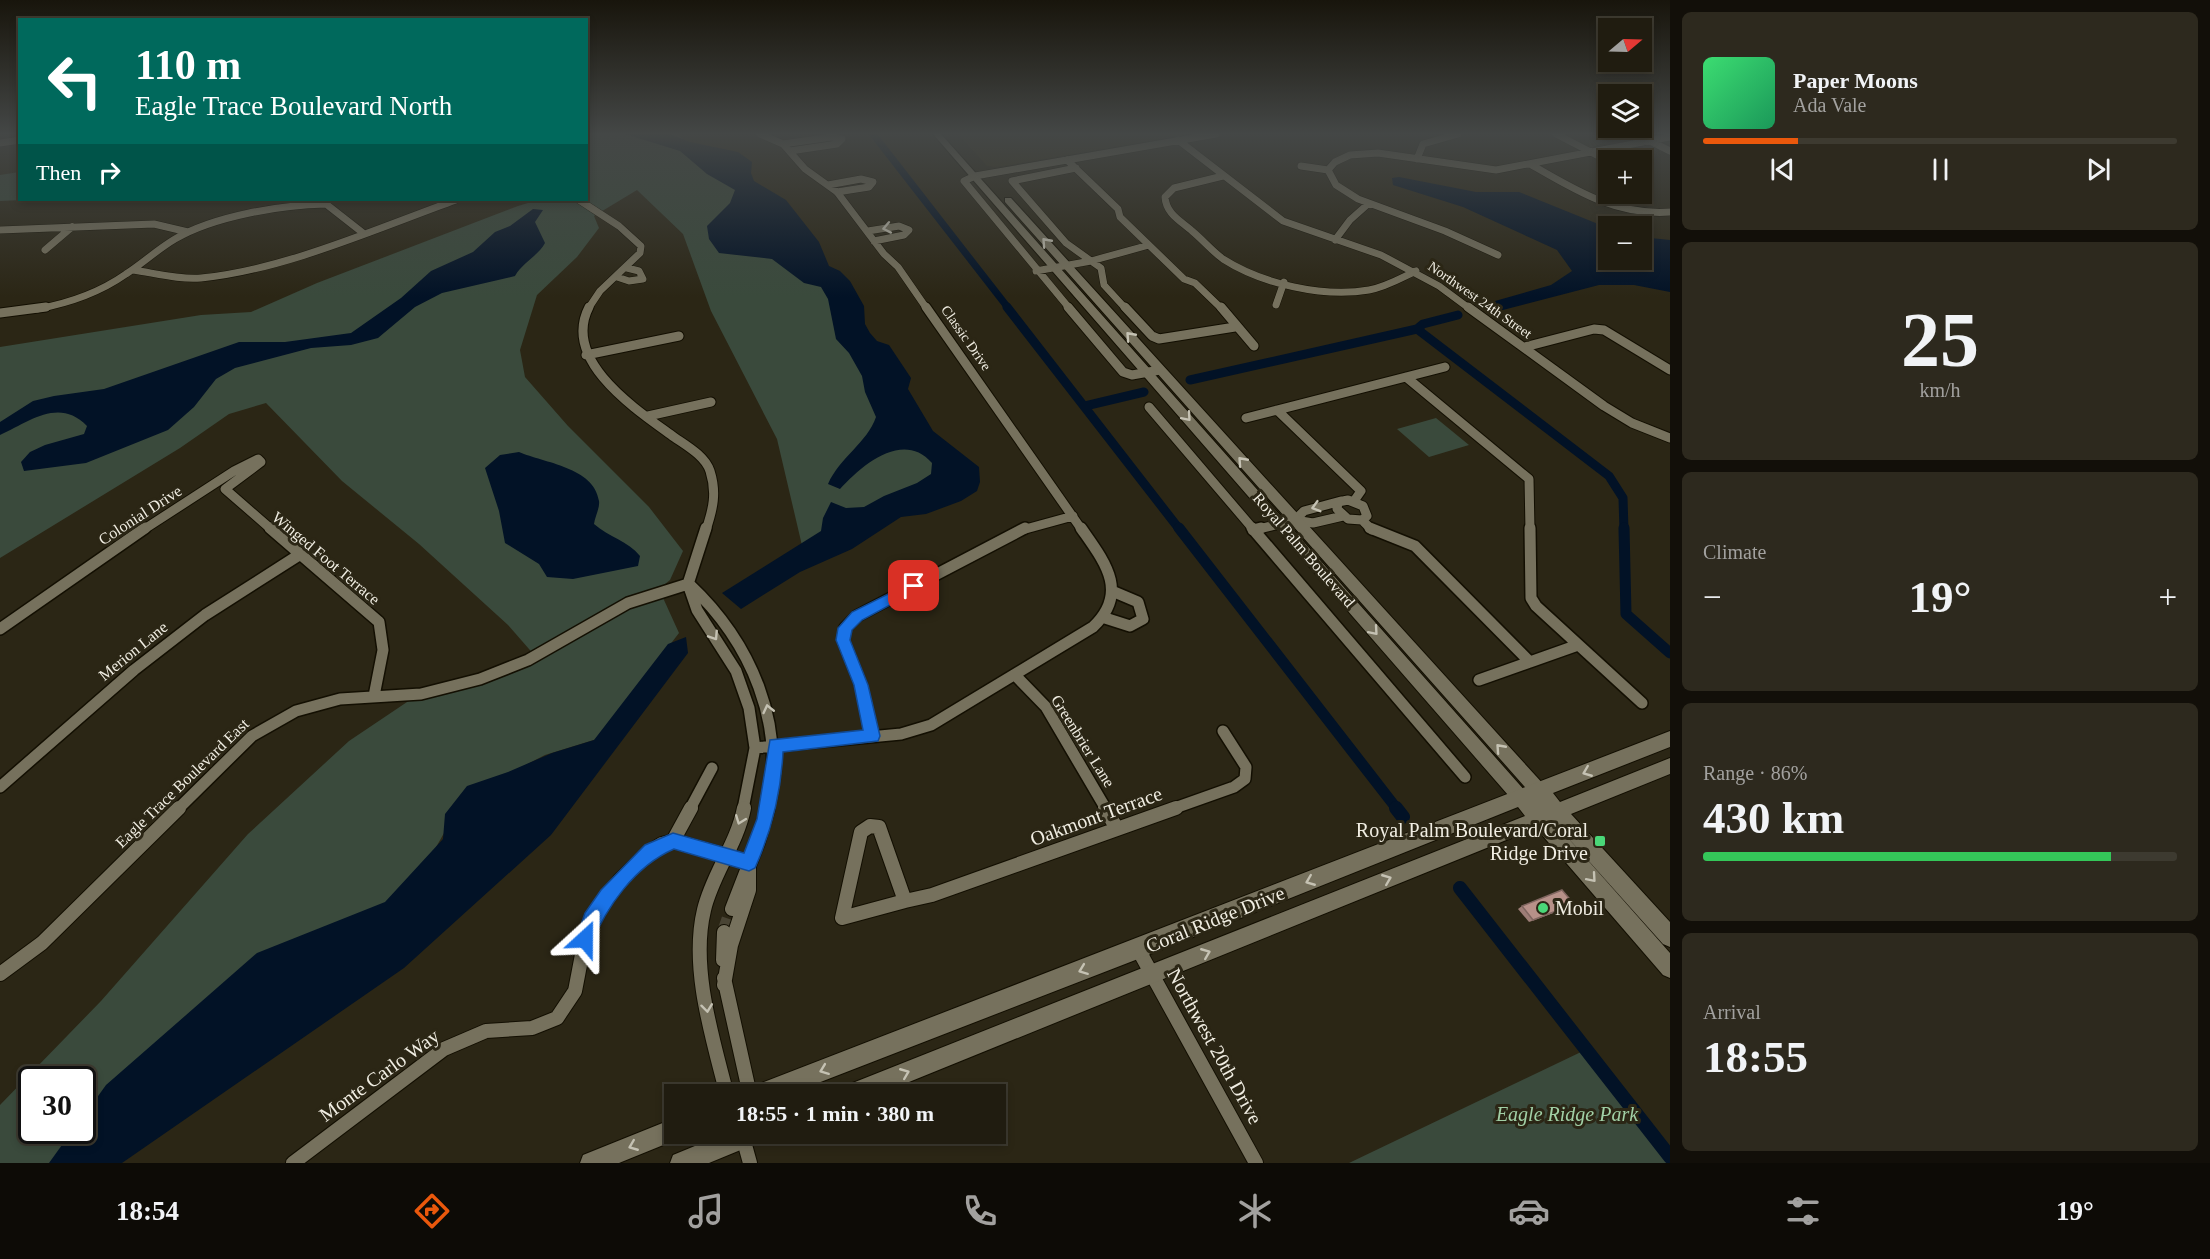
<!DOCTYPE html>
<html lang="en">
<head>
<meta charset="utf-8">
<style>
  body { margin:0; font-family:Georgia,serif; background:#2d291e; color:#f1f3f6; height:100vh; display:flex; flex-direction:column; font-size:22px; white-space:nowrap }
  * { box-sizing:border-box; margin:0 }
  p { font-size:20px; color:#a2a19f }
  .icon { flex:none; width:33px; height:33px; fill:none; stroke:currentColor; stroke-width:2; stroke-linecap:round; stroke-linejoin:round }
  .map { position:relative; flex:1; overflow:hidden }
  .sheet { display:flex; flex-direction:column; gap:12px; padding:12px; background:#120f09; width:540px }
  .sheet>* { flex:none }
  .top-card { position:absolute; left:18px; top:18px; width:570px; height:183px; border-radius:0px; box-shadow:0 3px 9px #0003,0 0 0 2px #3d3a30; background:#00695c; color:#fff; overflow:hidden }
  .needle { width:39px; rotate:71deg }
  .tools { position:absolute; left:1598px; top:18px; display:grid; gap:12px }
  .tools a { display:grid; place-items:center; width:54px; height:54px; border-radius:0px; background:#201c10; box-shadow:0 3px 9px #0003,0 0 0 2px #3d3a30; font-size:30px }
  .speed { position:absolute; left:18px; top:1066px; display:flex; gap:12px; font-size:30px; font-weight:700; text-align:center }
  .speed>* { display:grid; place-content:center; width:78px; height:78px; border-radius:50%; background:#201c10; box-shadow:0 3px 9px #0003,0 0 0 2px #3d3a30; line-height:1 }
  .speed .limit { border:3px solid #111; border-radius:9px; background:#fff; color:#111 }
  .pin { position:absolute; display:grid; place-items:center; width:51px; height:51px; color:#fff; margin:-26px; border-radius:12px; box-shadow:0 3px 9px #0006 }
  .me { position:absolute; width:66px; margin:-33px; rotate:24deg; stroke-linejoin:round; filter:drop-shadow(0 0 4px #0008) }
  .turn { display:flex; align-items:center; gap:21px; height:126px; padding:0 18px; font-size:27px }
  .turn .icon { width:78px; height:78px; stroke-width:2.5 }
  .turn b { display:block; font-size:42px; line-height:51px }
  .then { display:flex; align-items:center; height:57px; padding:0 18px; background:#0003; gap:12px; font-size:22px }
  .big { font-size:45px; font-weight:700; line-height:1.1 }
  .sheet .tile { flex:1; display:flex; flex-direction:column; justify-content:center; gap:9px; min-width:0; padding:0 21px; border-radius:9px; background:#2d291e }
  .sheet .dial { align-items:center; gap:0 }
  .dial b { font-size:78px; line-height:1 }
  .song { display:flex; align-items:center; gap:18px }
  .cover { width:72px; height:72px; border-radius:9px; background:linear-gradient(135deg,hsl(140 70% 55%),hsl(150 70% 35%)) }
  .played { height:6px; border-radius:3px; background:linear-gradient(90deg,#ea580c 20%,#3d3a30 20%) }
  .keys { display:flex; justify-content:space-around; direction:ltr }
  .heat { display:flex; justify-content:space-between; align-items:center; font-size:33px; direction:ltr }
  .charge { height:9px; border-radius:4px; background:linear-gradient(90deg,#34c759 86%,#3d3a30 0) }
  .trip { position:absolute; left:664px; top:1084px; width:342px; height:60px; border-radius:0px; background:#201c10; box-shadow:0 3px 9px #0003,0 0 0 2px #3d3a30; font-weight:700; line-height:60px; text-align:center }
  .menu { display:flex; height:96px; justify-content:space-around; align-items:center; background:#0d0b06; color:#a2a19f }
  .menu .icon { width:42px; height:42px }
  .menu .current { color:#ea580c }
  .menu b { font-size:27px; color:#f1f3f6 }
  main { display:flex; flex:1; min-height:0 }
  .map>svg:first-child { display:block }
  .built { fill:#352e16 }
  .green { fill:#3a4a3c; fill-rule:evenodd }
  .water { fill:#021226 }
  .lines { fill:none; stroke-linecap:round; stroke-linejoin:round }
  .canal-far3 { stroke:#021226; stroke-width:7 }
  .canal-far2 { stroke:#021226; stroke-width:9 }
  .canal-far1 { stroke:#021226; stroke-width:11 }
  .canal { stroke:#021226; stroke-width:14 }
  .minor-tunnel { stroke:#494434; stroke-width:14; stroke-dasharray:14 8; stroke-linecap:butt }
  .minor-far3-casing { stroke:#130f02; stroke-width:8 }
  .minor-far2-casing { stroke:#130f02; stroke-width:11 }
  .minor-far1-casing { stroke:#130f02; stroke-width:14 }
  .minor-casing { stroke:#130f02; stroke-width:16 }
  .tertiary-casing { stroke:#130f02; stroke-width:2 }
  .secondary-casing { stroke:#130f02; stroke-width:2 }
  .minor-far3 { stroke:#76715d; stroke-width:7 }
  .minor-far2 { stroke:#76715d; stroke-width:9 }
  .minor-far1 { stroke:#76715d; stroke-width:11 }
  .minor { stroke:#76715d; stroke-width:14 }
  .tertiary { fill:#76715d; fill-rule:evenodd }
  .secondary { fill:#76715d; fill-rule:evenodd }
  .wall { fill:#9d7d76 }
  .shaded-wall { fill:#806660 }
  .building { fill:#b79189; stroke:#806660; stroke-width:1.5 }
  .oneway { stroke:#c5c2b3 }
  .route { fill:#1a73e8; stroke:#114b97; stroke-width:1.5 }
  .poi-dot { fill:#4ad778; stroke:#2b2615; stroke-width:2 }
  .labels { text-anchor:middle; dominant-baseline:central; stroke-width:6; stroke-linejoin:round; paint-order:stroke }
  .far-street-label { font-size:14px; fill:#f0ede2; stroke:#2b2615 }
  .street-label { font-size:16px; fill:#f0ede2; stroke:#2b2615 }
  .near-street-label { font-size:20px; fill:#f0ede2; stroke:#2b2615 }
  .near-poi-label { font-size:20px; fill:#f0ede2; stroke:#2b2615; text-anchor:end }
  .near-park-label { font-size:20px; font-style:italic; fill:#a1d0a6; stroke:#2b2615 }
</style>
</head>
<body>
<main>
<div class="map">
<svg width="1670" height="1163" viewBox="0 0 1670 1163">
  <rect width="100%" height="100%" fill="#2b2615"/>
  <path class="built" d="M958,134h232l-193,33 -10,-1z"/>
  <path class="green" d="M587,134h91l12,12 97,72 159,264 -142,72 -27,-115 -66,-128 -28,-77 -46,-44 -43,26 5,12 -22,29 -40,38 -17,55 5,27 43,49 81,81 34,44 -13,29 -11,9 20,44 -82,106 -52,16 -41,21 -34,11 -79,140 -302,236h-89v-58l101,-104 147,-167 101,-93 64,-43 123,-41 -28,-32 -89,-81 -77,-63 -76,-78 -37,11 -49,34 -180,110v-211l201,-32 50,-3 66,-29 201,-77 20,-6h48zM32,1080h50v51h-50z
    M19,172l3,28 -22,1v-26z
    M1436,418l33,27 -40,12 -32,-28z
    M1581,1052l87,111h-319z"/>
  <path class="water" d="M625,134h45l20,8 48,10 14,10 -1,11 3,8 32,19 33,42 10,24 11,5 10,10 14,25 1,18 5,9 7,8 12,4 22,33 -3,11 25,42 46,36 1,15 -3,9 -16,10 -35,13 -25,3 -49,32 -52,23 -59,37 -19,-16 99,-62 2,-13 8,-16 15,6 18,-1 20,-11 33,-13 14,-9 1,-11c-29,-33 -70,2 -92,26l-12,-5c12,-27 39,-41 48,-67l-11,-25 -3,-16 -13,-23 -13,-14 -8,-40 -7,-12 -17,-4 -32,-24 -53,-6 -10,-14 -2,-13 23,-23 5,-13 -28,-16 -27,-23z
    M1399,177l77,15h43l89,36v32h33v-23l29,3v52l-36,-7h-35l-100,26 -11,-8 63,-18 21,-14 -15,-21 -24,-11 -70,-32 -70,-22 -1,-7z
    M533,209l10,1 -8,12 10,21c-7,13 -22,19 -30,33l-73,17 -27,14 -37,31 -27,7 -40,3 -76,20 -19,11 -22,28 -26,23 -82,33 -62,8 -3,-9 9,-10 15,-7 39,-11 3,-8c-28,-29 -58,-4 -87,9v-13l33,-21 21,-5 50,-7 135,-47h46l66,-9 50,-35 30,-27 42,-19 22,-20 15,-6z
    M519,452c25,11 75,15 80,49 1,7 -4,15 -5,23 15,13 34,17 46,32l-2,10 -65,13 -26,-2 -8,-13 -34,-21 -6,-32 -14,-43 15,-13z
    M686,637l2,16 -137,182 -147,133 -282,195h-73l23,-32h10l1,-14 23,-32 151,-132 128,-51 58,-63 2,-25 22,-28 41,-14 44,-19 42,-13 74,-96z"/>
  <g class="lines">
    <path class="canal-far3" d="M873,134l136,175"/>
    <path class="canal-far2" d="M1007,307l173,223
      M1417,329l6,-5 35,-9
      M1190,380l227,-51 192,147 14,22 1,32
      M1085,406l59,-14"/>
    <path class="canal-far1" d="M1179,528l218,281
      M1624,528l2,86 44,39"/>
    <path class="canal" d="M1396,808l7,9
      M1460,888l210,269"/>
    <path class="minor-tunnel" d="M724,932l8,-23"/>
    <g class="minor-far3-casing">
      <path id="minor-far3" d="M760,134l23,10 22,25 32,23 47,62 14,13 29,42
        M1556,134l52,27
        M1178,140l105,81 98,34 58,31 31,23
        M1650,141l20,10
        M0,143l20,-3
        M783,144l49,-7 10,2 -5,5 -47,7
        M1417,159l6,-15 35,-10
        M1067,160l51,49 2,8 64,62 11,4 27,26
        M1530,164c45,26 86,52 140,48
        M1301,166l27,4
        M1076,168l-64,13 54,62 25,18 58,-16
        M1328,170l7,-8 15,-7 28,-2 118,17 174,-33
        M1328,170l8,15 22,14 87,32 53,24
        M1223,176l-49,12 -9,9c1,17 16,24 27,34 11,9 20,20 31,28 39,25 101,39 146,31 17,-3 32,-12 47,-19
        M828,185l33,-6 12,3 -4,5 -32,5
        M579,200l40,26 22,20 -1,7 -40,38 -12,18
        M0,230l154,-6 34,8
        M868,231l31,-5 10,4 -5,5 -30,6
        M1335,240l15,-20 18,-16
        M45,250l27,-23
        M133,270c21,3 47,10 68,8 83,-8 177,-50 255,-78
        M1036,271l55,-10 10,7 3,17 22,24
        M617,277l12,4 14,-2 -4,-8 -12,-3
        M1276,305l8,-23
        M37,309c33,-6 62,-16 89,-35 17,-11 32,-25 49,-35 39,-23 106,-34 151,-35l37,29
        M1070,309l-106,-128 11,-5 241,-42"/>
    </g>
    <g class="minor-far2-casing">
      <path id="minor-far2" d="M589,307c-28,54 48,103 85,130 13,9 31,19 36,34 7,22 3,38 -4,59
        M926,307l156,223
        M1068,307l55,65 9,3 28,-5
        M1125,307l27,29 7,3 76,-12
        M1221,307l33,39
        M1468,307l136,99 28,17 38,15
        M0,313l46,-6
        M1525,347l69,-18 10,1 66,40
        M586,355l93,-19
        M1406,377l123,102 1,51
        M1149,407l105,123
        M1277,410l84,81 -7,10
        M648,416l63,-14
        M1246,418l199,-51
        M1348,500l15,6 4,10 -5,4 -14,-1 -11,-10 1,-7z
        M1295,520l9,-9 37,-10
        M1362,520l10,10
        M143,530l91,-59 24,-12 3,3 -36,27 47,41
        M1022,530l51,-14
        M1255,530l40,-10 18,3 30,-7"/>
    </g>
    <g class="minor-far1-casing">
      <path id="minor-far1" d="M270,528l109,94 4,28 -9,46
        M706,528l-18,56 9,26 39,61 13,37 6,40 -12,61
        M1252,528l213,249
        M1370,528l45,18 115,116
        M1530,528l1,70 5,8 106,97
        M1253,530l8,-2
        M689,584c62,58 98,141 78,225
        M1105,618l25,8 13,-7 -5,-17 -26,-11
        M0,629l145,-101
        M1015,675l31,32 60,102
        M1479,680l99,-35
        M872,736l-11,-51 -18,-45 2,-12 12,-12 168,-88
        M755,748l146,-14 30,-9 162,-98c37,-35 11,-66 -12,-99
        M0,787l134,-117 71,-55 94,-60
        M178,809l74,-73 44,-25 44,-12 81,-5 59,-15 48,-19 100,-57 60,-19
        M690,809l22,-41
        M1172,809l62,-22 11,-8 1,-12 -23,-36"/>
    </g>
    <g class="minor-casing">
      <path id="minor" d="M1105,808l12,21
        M870,826l9,1 26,74 -63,17 19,-86z
        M673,841l18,-33
        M905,901l27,-6 244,-87
        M732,909l26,-67 10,-34
        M1138,949l118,214
        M723,960l1,-28
        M0,974l42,-31 137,-135
        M724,978l26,117
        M727,1095c-14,-56 -37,-127 -23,-185 8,-35 33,-66 40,-102
        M742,1134l8,29
        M293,1163l151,-114 42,-18 46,-3 25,-10 18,-27 10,-52 12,-27 23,-32 28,-27 14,-9 12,-3 75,21v28l-18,55 -7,40"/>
    </g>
    <g class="tertiary-casing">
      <path id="tertiary" d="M933,134h8l586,659 2,5 -2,5 -6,2 -6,-2z
        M1005,198h6l534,588 2,5 -2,5 -6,2 -6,-2 -528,-594z"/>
    </g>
    <g class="secondary-casing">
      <path id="secondary" d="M1670,731v16l-117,46 7,9 110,-44v16l-99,40 99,108v25l-7,-3 -110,-123 117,132v25l-7,-3 -127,-147 -659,267h-38l3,-8 8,-3 675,-268 -7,-9 -380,152 -351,136h-39l3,-8 8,-3z
        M675,1118v16h9l-1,3 -64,26h-39l3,-8z
        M724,1134h39l-3,8 -51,21h-39l3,-8z"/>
    </g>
    <use href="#minor-far3" class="minor-far3"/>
    <use href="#minor-far2" class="minor-far2"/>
    <use href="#minor-far1" class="minor-far1"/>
    <use href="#minor" class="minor"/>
    <use href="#tertiary" class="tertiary"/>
    <use href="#secondary" class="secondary"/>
  </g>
  <path class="wall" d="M1522,906l47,1 -40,15 -11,-13z"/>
  <path class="shaded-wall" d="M1574,904l-5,3 -40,15 4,-2z"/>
  <path class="building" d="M1562,890l12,14 -41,16 -11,-14z"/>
  <defs><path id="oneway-chevron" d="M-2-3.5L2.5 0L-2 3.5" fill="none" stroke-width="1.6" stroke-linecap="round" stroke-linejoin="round" transform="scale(1.5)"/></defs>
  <g class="oneway">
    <use href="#oneway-chevron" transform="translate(887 228) rotate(169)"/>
    <use href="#oneway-chevron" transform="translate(1046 242) rotate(-132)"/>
    <use href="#oneway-chevron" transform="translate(1130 336) rotate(-132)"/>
    <use href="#oneway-chevron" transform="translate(1187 417) rotate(49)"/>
    <use href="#oneway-chevron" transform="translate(1242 461) rotate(-132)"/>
    <use href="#oneway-chevron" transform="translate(1316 507) rotate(164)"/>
    <use href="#oneway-chevron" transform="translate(1374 631) rotate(49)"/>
    <use href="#oneway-chevron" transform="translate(714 636) rotate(57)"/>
    <use href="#oneway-chevron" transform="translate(768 709) rotate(-103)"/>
    <use href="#oneway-chevron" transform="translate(1500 748) rotate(-132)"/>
    <use href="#oneway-chevron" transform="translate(1587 772) rotate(158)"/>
    <use href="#oneway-chevron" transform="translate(740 820) rotate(111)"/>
    <use href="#oneway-chevron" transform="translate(1592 878) rotate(49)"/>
    <use href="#oneway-chevron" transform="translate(1387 879) rotate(-22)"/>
    <use href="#oneway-chevron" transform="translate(1310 881) rotate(158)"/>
    <use href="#oneway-chevron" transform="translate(1206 953) rotate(-22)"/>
    <use href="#oneway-chevron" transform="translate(1083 970) rotate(159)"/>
    <use href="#oneway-chevron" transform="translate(707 1008) rotate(83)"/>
    <use href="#oneway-chevron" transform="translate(824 1070) rotate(159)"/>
    <use href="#oneway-chevron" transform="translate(905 1073) rotate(-22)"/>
    <use href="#oneway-chevron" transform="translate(633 1146) rotate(158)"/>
  </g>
  <linearGradient id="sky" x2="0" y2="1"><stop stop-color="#18150c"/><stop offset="0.45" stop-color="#444746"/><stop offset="1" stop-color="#444746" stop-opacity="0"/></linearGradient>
  <rect width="1670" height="297" fill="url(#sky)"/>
  <path class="route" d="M914,581l4,2v7l-56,30 -10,10 -2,10 18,45 12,51 -2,5 -95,11c-2,41 -11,78 -28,116l-6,3 -75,-22c-39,17 -68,58 -83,96l-6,3 -7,-3 -2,-6 9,-26 16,-23 44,-45 28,-12 71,20 13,-34 13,-79 93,-10 -9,-45 -18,-45 2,-12 14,-16z"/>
  <g class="poi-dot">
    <rect x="1594" y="835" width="12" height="12" rx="3"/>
    <circle cx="1543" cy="908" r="6"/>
  </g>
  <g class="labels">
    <g class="far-street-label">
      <text transform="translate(1480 300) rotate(35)">Northwest 24th Street</text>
      <text transform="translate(966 338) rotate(55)">Classic Drive</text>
    </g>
    <g class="street-label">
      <text transform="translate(140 515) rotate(-33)">Colonial Drive</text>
      <text transform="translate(1304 550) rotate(49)">Royal Palm Boulevard</text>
      <text transform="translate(326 558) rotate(40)">Winged Foot Terrace</text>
      <text transform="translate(133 651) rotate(-39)">Merion Lane</text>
      <text transform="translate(1083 741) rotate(58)">Greenbrier Lane</text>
      <text transform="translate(182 783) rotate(-44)">Eagle Trace Boulevard East</text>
    </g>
    <g class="near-street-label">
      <text transform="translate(1096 816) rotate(-20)">Oakmont Terrace</text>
      <text transform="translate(1215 919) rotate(-22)">Coral Ridge Drive</text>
      <text transform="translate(1215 1046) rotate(61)">Northwest 20th Drive</text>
      <text transform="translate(379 1075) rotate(-36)">Monte Carlo Way</text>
    </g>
    <g class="near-poi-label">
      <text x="1588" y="830">Royal Palm Boulevard/Coral<tspan x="1588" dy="23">Ridge Drive</tspan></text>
      <text x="1555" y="908" text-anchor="start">Mobil</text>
    </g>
    <g class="near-park-label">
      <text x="1567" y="1114">Eagle Ridge Park</text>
    </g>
  </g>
</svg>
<div class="tools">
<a><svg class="needle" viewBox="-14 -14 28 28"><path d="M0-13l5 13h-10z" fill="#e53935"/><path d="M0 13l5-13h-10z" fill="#a2a19f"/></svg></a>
<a><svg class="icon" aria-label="layers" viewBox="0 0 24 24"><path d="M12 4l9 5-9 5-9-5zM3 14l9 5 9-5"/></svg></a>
<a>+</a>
<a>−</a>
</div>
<div class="speed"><div class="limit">30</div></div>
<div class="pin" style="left:914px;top:586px;background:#d93025"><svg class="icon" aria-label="arrive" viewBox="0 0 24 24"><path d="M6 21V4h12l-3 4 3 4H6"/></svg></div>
<svg class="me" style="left:585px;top:939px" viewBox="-20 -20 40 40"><path d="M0-17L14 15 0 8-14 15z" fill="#1a73e8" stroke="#fff" stroke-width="4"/></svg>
<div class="trip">18:55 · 1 min · 380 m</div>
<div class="top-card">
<div class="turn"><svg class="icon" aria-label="left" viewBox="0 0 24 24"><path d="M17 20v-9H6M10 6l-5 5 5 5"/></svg><div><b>110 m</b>Eagle Trace Boulevard North</div></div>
<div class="then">Then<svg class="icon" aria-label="right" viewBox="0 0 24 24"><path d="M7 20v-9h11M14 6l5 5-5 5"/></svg></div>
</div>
</div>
<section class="sheet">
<div class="tile">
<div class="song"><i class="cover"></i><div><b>Paper Moons</b><p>Ada Vale</p></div></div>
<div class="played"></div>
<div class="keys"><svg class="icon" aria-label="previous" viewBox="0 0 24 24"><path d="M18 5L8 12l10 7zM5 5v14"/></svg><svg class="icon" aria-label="pause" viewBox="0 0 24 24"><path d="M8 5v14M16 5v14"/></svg><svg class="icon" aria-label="next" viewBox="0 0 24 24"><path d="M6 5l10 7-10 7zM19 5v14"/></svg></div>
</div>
<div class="tile dial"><b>25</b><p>km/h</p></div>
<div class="tile"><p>Climate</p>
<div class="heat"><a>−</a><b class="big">19°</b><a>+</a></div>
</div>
<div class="tile"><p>Range · 86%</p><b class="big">430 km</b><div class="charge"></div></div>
<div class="tile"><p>Arrival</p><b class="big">18:55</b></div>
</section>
</main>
<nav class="menu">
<b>18:54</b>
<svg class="icon current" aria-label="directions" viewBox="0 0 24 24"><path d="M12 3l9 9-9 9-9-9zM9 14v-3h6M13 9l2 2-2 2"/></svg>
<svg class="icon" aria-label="music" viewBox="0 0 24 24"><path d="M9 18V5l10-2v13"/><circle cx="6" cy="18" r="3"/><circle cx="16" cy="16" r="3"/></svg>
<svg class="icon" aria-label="phone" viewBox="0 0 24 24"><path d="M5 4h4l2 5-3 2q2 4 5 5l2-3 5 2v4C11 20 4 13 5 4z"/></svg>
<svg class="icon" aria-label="climate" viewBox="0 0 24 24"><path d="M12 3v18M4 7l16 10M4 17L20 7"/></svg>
<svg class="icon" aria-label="car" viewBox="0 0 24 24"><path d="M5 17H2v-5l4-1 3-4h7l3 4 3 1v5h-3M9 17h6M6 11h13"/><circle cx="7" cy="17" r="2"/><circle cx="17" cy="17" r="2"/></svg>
<svg class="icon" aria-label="filters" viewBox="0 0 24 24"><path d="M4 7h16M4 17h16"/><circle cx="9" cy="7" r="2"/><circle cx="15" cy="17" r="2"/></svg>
<b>19°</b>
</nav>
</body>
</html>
